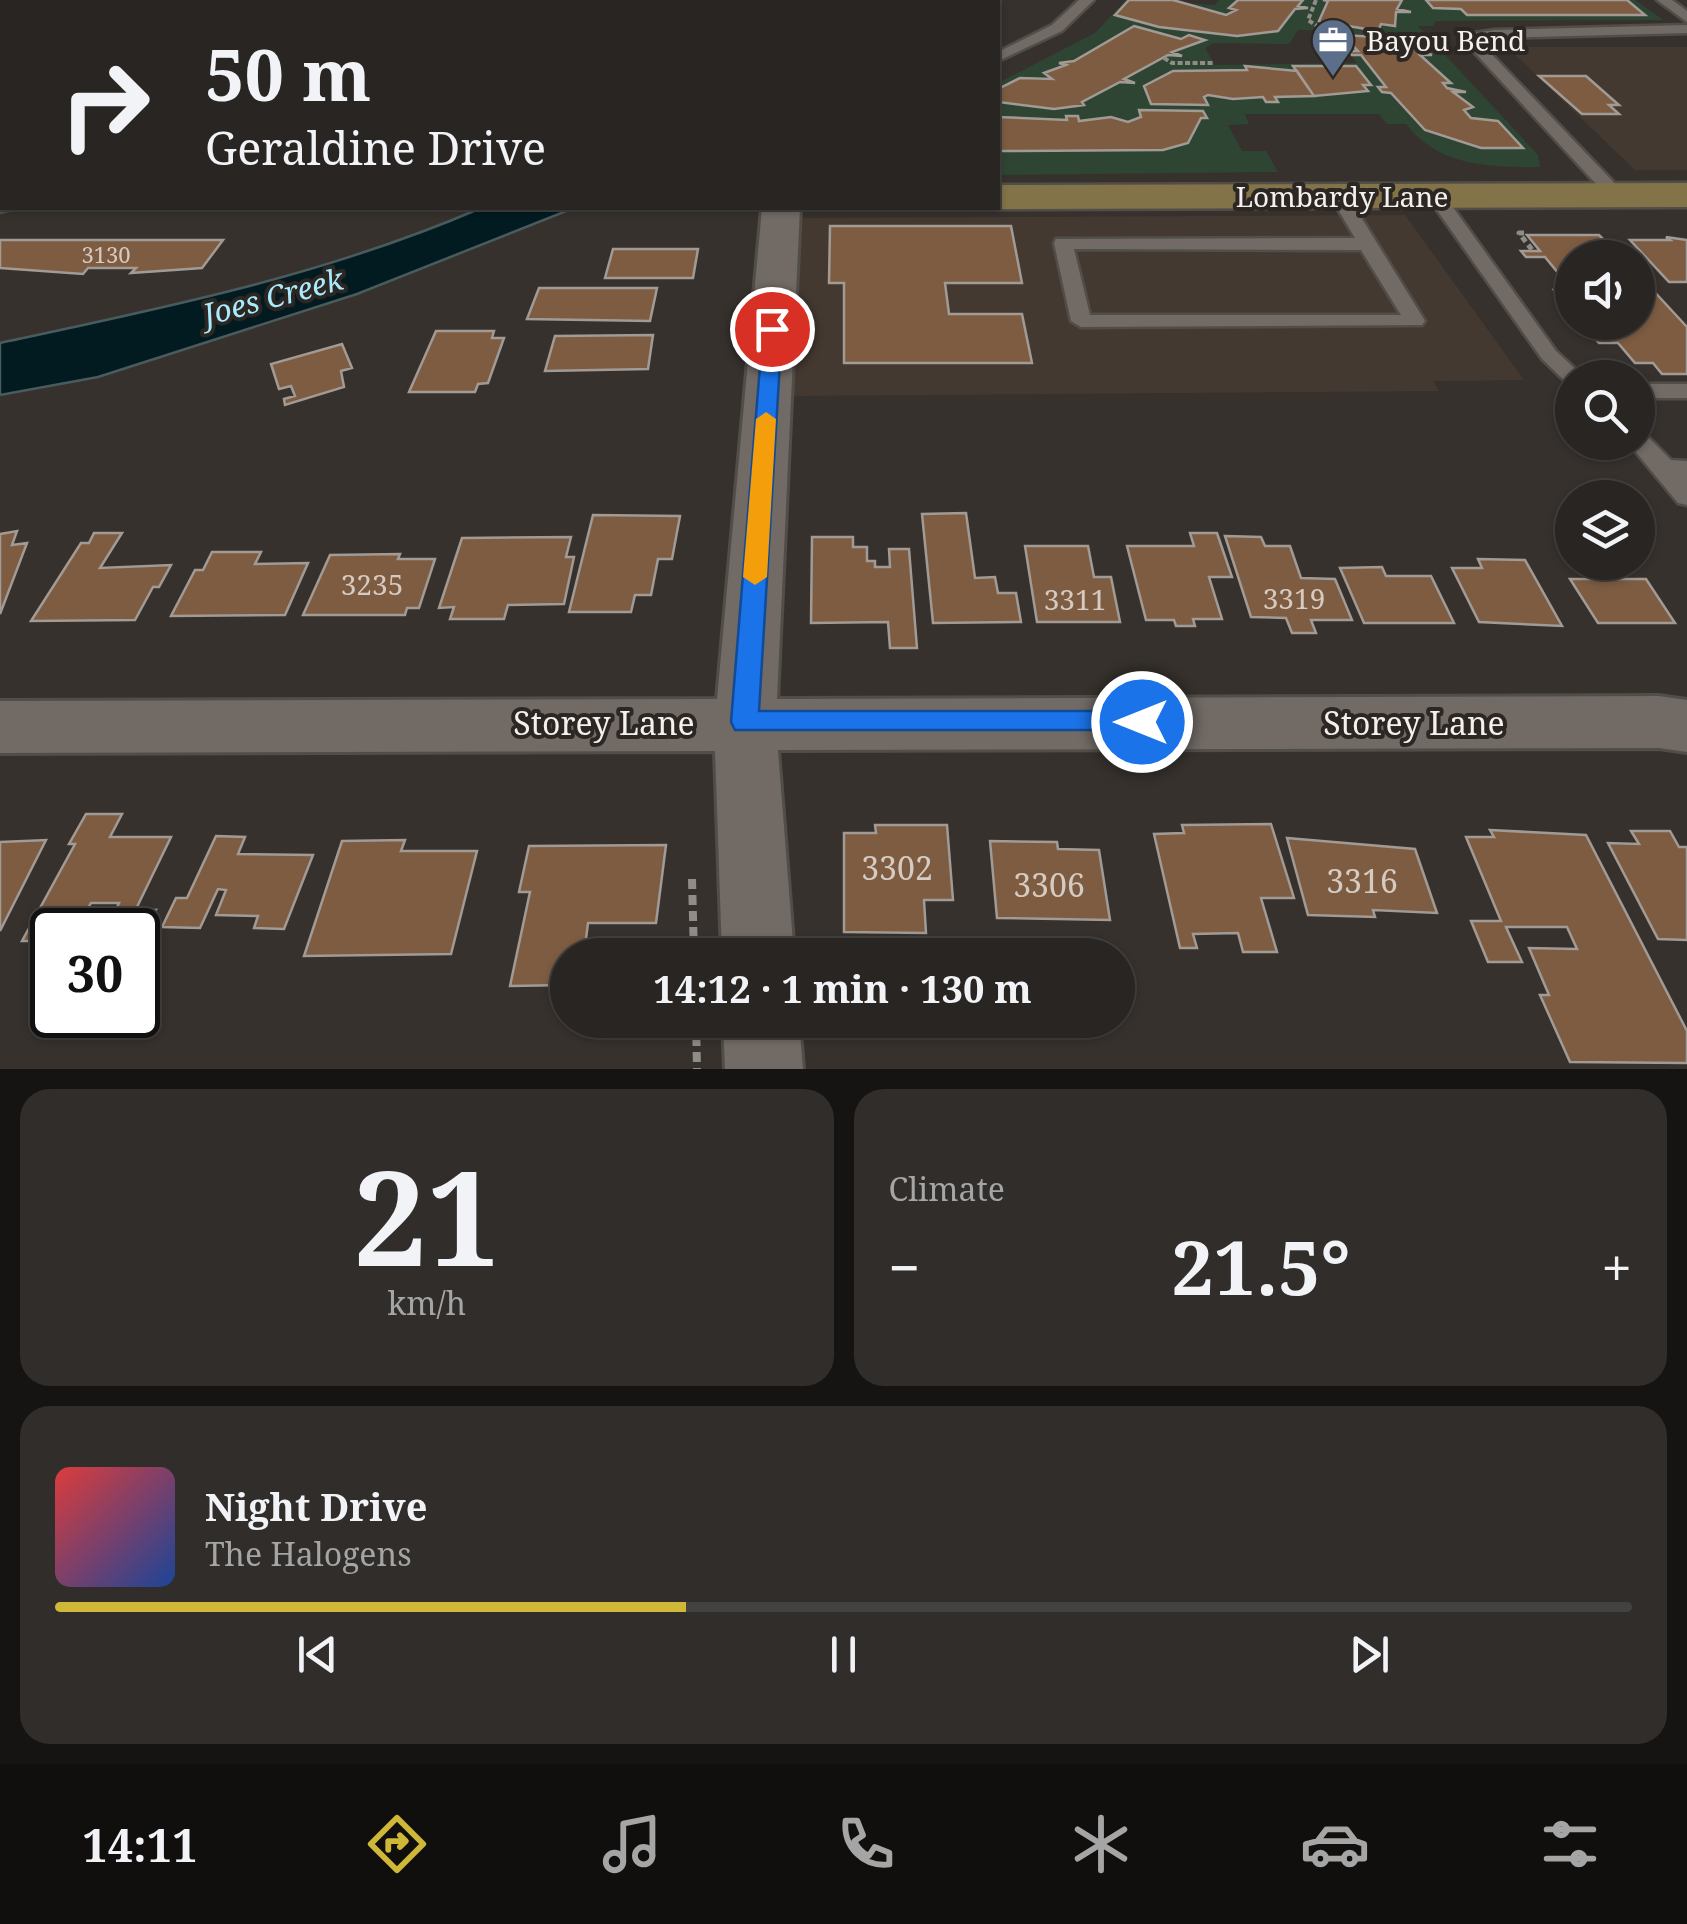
<!DOCTYPE html>
<html lang="en">
<head>
<meta charset="utf-8">
<style>
  body { margin:0; font-family:"Noto Serif",serif; background:#302d2a; color:#f1f3f6; height:100vh; display:flex; flex-direction:column; font-size:38px; white-space:nowrap }
  * { box-sizing:border-box; margin:0 }
  p { font-size:32px; color:#a5a5a5 }
  .icon { flex:none; width:55px; height:55px; fill:none; stroke:currentColor; stroke-width:2; stroke-linecap:round; stroke-linejoin:round }
  .map { position:relative; height:1069px; overflow:hidden }
  .sheet { display:flex; flex-direction:column; gap:20px; padding:20px; background:#161413; flex:1 }
  .sheet>* { flex:none }
  .banner { position:absolute; left:0px; top:0px; width:1000px; height:210px; box-shadow:0 2px 8px #0004,0 0 0 2px #444240; background:#282522; color:#f1f3f6; overflow:hidden }
  .controls { position:absolute; left:1555px; top:240px; display:grid; gap:20px }
  .controls a { display:grid; place-items:center; width:100px; height:100px; border-radius:50%; background:#282522; box-shadow:0 2px 8px #0004,0 0 0 2px #444240; font-size:50px }
  .speed { position:absolute; left:30px; top:908px; display:flex; gap:20px; font-size:50px; font-weight:700; text-align:center }
  .speed>* { display:grid; place-content:center; width:130px; height:130px; border-radius:50%; background:#282522; box-shadow:0 2px 8px #0004,0 0 0 2px #444240; line-height:1 }
  .speed .limit { border:5px solid #111; border-radius:15px; background:#fff; color:#111 }
  .pin { position:absolute; display:grid; place-items:center; width:85px; height:85px; color:#fff; margin:-42px; border:5px solid #fff; border-radius:50%; box-shadow:0 2px 10px #0007 }
  .me { position:absolute; width:110px; margin:-55px; rotate:270deg; stroke-linejoin:round; filter:drop-shadow(0 0 8px #0008) }
  .turn { display:flex; align-items:center; gap:35px; height:210px; padding:0 40px; font-size:45px }
  .turn .icon { width:130px; height:130px; stroke-width:2.5 }
  .turn b { display:block; font-size:70px; line-height:85px }
  .big { font-size:75px; font-weight:700; line-height:1.1 }
  .sheet .widget { flex:1; display:flex; flex-direction:column; justify-content:center; gap:15px; min-width:0; padding:0 35px; border-radius:30px; background:#302d2a }
  .sheet .dial { align-items:center; gap:0 }
  .dial b { font-size:130px; line-height:1 }
  .song { display:flex; align-items:center; gap:30px }
  .cover { width:120px; height:120px; border-radius:15px; background:linear-gradient(135deg,hsl(0 70% 55%),hsl(220 70% 35%)) }
  .played { height:10px; border-radius:5px; background:linear-gradient(90deg,#cfb837 40%,#444240 40%) }
  .keys { display:flex; justify-content:space-around; direction:ltr }
  .heat { display:flex; justify-content:space-between; align-items:center; font-size:55px; direction:ltr }
  .sheet .tiles { flex:1; display:grid; gap:20px; grid-template-columns:1fr 1fr }
  .widget:last-child { grid-column:span 2 }
  .trip { position:absolute; left:550px; top:938px; width:585px; height:100px; border-radius:50px; background:#282522; box-shadow:0 2px 8px #0004,0 0 0 2px #444240; font-weight:700; line-height:100px; text-align:center }
  .menu { display:flex; height:160px; justify-content:space-around; align-items:center; background:#100f0e; color:#a5a5a5 }
  .menu .icon { width:70px; height:70px }
  .menu .selected { color:#cfb837 }
  .menu b { font-size:45px; color:#f1f3f6 }
  .map>svg:first-child { display:block }
  .built { fill:#443931 }
  .green { fill:#2f4534; fill-rule:evenodd }
  .water { fill:#011b21; stroke:#4a5b5e; stroke-width:2.5 }
  .building { fill:#7d5c42; stroke:#a19a95; stroke-width:2.5 }
  .lines { fill:none; stroke-linecap:round; stroke-linejoin:round }
  .service-casing { stroke:#514d49; stroke-width:5 }
  .minor-casing { stroke:#514d49; stroke-width:6 }
  .secondary-casing { stroke:#514d49; stroke-width:5 }
  .path-far2 { stroke:#908c88; stroke-width:4; stroke-dasharray:5 2.5; stroke-linecap:butt }
  .path-far1 { stroke:#908c88; stroke-width:5; stroke-dasharray:6 4; stroke-linecap:butt }
  .path { stroke:#908c88; stroke-width:8; stroke-dasharray:10 6; stroke-linecap:butt }
  .service { fill:#716a65; fill-rule:evenodd }
  .minor { fill:#716a65; fill-rule:evenodd }
  .secondary { fill:#827348; fill-rule:evenodd }
  .route { fill:#1a73e8; stroke:#114b97; stroke-width:2.5 }
  .slow { fill:#f59e0b }
  .labels { text-anchor:middle; dominant-baseline:central; stroke-width:8; stroke-linejoin:round; paint-order:stroke }
  .far-number-label { font-size:22px; fill:#d6cbc2 }
  .far-poi-label { font-size:28px; fill:#f4f0ed; stroke:#2c2723; text-anchor:start }
  .far-street-label { font-size:28px; fill:#f4f0ed; stroke:#2c2723 }
  .number-label { font-size:28px; fill:#d6cbc2 }
  .far-water-label { font-size:30px; font-style:italic; fill:#a9ebfd; stroke:#2c2723 }
  .street-label { font-size:32px; fill:#f4f0ed; stroke:#2c2723 }
  .near-number-label { font-size:32px; fill:#d6cbc2 }
</style>
</head>
<body>
<div class="map">
<svg width="1687" height="1069" viewBox="0 0 1687 1069">
  <rect width="100%" height="100%" fill="#36312d"/>
  <path class="built" d="M1507,47h180v123h-52z
    M1405,215l119,165 -91,1 6,10 -652,5 8,-178z"/>
  <path class="green" d="M0,0h949l-947,2 -2,173z
    M1126,0l89,5 4,-5h416l28,20 -227,1 -3,5h-15l120,129 2,12c-50,0 -101,0 -134,-43h-19l-8,-10h-134l4,10 -21,1 14,26h24l12,21 -280,3v-92l97,-50zM1298,30h34l25,33 -142,2 -10,-17 8,-5 76,1z"/>
  <path class="water" d="M481,208h93l-217,86 -259,83 -98,18v-52c164,-35 326,-68 481,-135z"/>
  <path class="building" d="M1129,0h44l53,15 10,-5 -7,-2 9,-8h65l-5,6 10,2 -13,1 -17,22 -41,5 -78,-9 -44,-12z
    M1323,0h79l-5,9 14,3h-15l-1,14 -14,-2 -3,7 -59,-10 9,-20z
    M1426,0h201l18,15h-178l-6,-6 -28,-1z
    M1134,26l47,13 8,-4 16,5 -33,12 10,4 -14,-1 -44,24 11,4 -15,-1 -38,20 2,3 -30,4 -56,-7v-13l22,-11 32,1 -8,-6 22,-8 -7,-2 15,-2z
    M1343,35l67,4 7,8 -5,1 20,7h-12l31,28h-8l4,5 19,4h-13l20,15 -9,3 7,8 27,3 25,27h-42l-56,-18 -34,-37 -9,-1 -4,-5h8l-25,-32h-9l-3,-4h9z
    M1245,66l52,5 17,25 -39,1 3,5h-12l-3,-5 -30,2 -25,-4 -4,2 4,8 -57,-1 -7,-18 29,-15 74,-1z
    M1293,66h63l15,19h-8l5,6 -54,5z
    M1539,76h47l33,29h-10l10,9h-37z
    M1139,110l64,1 4,7h-6l-13,25 -25,7 -165,1v-34l69,3 -1,-4h12l1,5 32,-4 17,5 13,-5z
    M830,226h181l11,57h-77l4,31h73l10,49h-188v-80h-15z
    M1527,235h72l23,23h-50v40h-12l-6,-8h18l-27,-33h-19l-5,-6h19z
    M1666,237l21,3v42h-18l-39,-42h40z
    M0,240h223l-21,28 -71,5 5,-5h-48l-5,6 -83,-6z
    M613,249h85l-5,29h-88z
    M1638,274l49,53v47h-25l-9,-11h-18l-17,-20h-19l-6,-7h16l-11,-14h40z
    M539,288h118l-7,33 -123,-2z
    M436,331h58l-2,7h12l-16,45 -10,1 -3,8h-66z
    M653,335l-5,34 -103,2 10,-35z
    M342,344l10,24 -11,3 3,16 -59,18 -1,-6 11,-3 -4,-10 -12,3 -8,-25z
    M966,513l9,65 20,-1 3,16h18l5,29 -88,1 -11,-109z
    M593,515l87,1 -8,43h-14l-7,36h-16l-4,17h-62z
    M17,531l-5,14 15,-2 -27,71v-80z
    M94,533h28l-22,35 71,-3 -12,22h-6l-18,33 -104,1 50,-78h8z
    M1190,533h27l15,44h-23l13,42h-29l2,7h-19l-2,-6h-28l-19,-74h67z
    M1225,536l36,1 4,9h25l11,32 34,1 17,41h-41l5,13h-24l-6,-15 -35,-1z
    M571,537l-5,20h8l-10,47 -56,1 -4,14h-54l4,-12 -15,1 23,-70z
    M812,537h41v10h14v14h8v6h15l-1,-18h20l8,99h-27l-2,-26 -77,1z
    M1025,546h63l6,31h17l9,45h-83z
    M212,552h49l-6,12 53,-1 -23,52 -114,1 24,-46h8z
    M400,554l-2,5h37l-16,49h-12l-2,7h-102l27,-60z
    M1478,559l47,1 37,66 -83,-4 -27,-54h30z
    M1382,567l4,9h45l23,47h-90l-24,-55z
    M1570,579h76l29,44h-77z
    M86,814h36l-12,23h61l-35,72 20,1 -18,40v-20h-32l13,-27h-28l-15,27h-24v11h-30l53,-97h-6z
    M1271,824l23,74h-33l16,54h-34l-5,-19 -45,1 4,14h-17l-26,-114 30,-1 -2,-8z
    M875,825h72l6,75h-29l2,33 -82,-1v-99h32z
    M1490,830l96,5 101,196v32l-117,-1 -30,-67h9l-20,-47 48,1 -10,-22h-61l16,35h-34l-17,-41h30l-35,-84h28z
    M1631,831h39l9,16h8v93l-29,-1 -50,-96 31,1z
    M216,836l29,1 -7,17 75,1 -29,74 -30,-1 4,-12 -42,-1 10,-25 -8,-1 -18,39 -38,-1 14,-29h11z
    M1287,838l128,11 22,64 -64,-3 2,7 -67,-2z
    M46,840l-46,91v-89z
    M405,840l-4,11h76l-26,103 -147,2 38,-115z
    M990,841l67,1 1,7 41,1 11,70 -113,-2z
    M666,845l-10,78h-68l-4,32h-16v30l-58,1 20,-94h-11l10,-46z"/>
  <g class="lines">
    <g class="service-casing">
      <path id="service" d="M1079,0h15l-32,31 -64,30v-9l54,-27z
        M1657,0h15l15,11v11z
        M1687,25v8l-192,5 -15,4 142,149v8h-12l-145,-157 8,-9 22,-3z
        M1339,191l9,5 77,125 -3,4 -341,2 -10,-6 -17,-78 2,-4 299,-1 -25,-42zM1074,249l287,1 40,65h-311z
        M1430,192h12l114,159 29,27h-13v6l-5,-1 -25,-24 -115,-163z
        M1638,384h49v14h-49z
        M1638,432l8,3 25,25 16,1v44l-9,-2 -48,-58 -2,-3h10z"/>
    </g>
    <g class="minor-casing">
      <path id="minor" d="M762,208h38l-23,491 882,-3 28,4v52l-28,-4 -881,2 16,205h-72l-7,-204 -715,2v-52l717,-2z
        M723,1020h76l4,49h-78z"/>
    </g>
    <g class="secondary-casing">
      <path id="secondary" d="M1687,183v24l-689,2 -4,-1h4v-23z
        M0,188l2,20h14l-16,4z"/>
    </g>
    <path class="path-far2" d="M1316,0l-8,20 15,10
      M1164,58l8,5h42"/>
    <path class="path-far1" d="M1524,233h-5l14,18"/>
    <path class="path" d="M692,879l2,76
      M696,1020l1,49"/>
    <use href="#service" class="service"/>
    <use href="#minor" class="minor"/>
    <use href="#secondary" class="secondary"/>
  </g>
  <path class="route" d="M772,324l10,5 -23,382h383l10,3 4,8 -4,8h-417l-4,-8 32,-393z"/>
  <path class="slow" d="M766,412l10,7 -9,158 -12,8 -12,-8 13,-158z"/>
  <defs>
    <g id="office-pin" transform="scale(2.25)"><path d="M0 17L-7.5 6A9.5 9.5 0 1 1 7.5 6Z" fill="#5c6f8a" stroke="#2c2723"/><path d="M-6-3h4V-5.5h4V-3h4V5H-6ZM-1-4.5V-3h2v-1.5ZM-6 0V1H6V0Z" fill="#fff"/></g>
  </defs>
  <g fill-rule="evenodd">
    <use href="#office-pin" x="1333" y="40"/>
  </g>
  <g class="labels">
    <g class="far-number-label">
      <text x="106" y="254">3130</text>
    </g>
    <g class="far-poi-label">
      <text x="1366" y="40">Bayou Bend</text>
    </g>
    <g class="far-street-label">
      <text x="1342" y="196">Lombardy Lane</text>
    </g>
    <g class="number-label">
      <text x="372" y="584">3235</text>
      <text x="1294" y="598">3319</text>
      <text x="1075" y="599">3311</text>
    </g>
    <g class="far-water-label">
      <text transform="translate(273 296) rotate(-15)">Joes Creek</text>
    </g>
    <g class="street-label">
      <text x="604" y="722">Storey Lane</text>
      <text x="1414" y="722">Storey Lane</text>
    </g>
    <g class="near-number-label">
      <text x="897" y="867">3302</text>
      <text x="1362" y="880">3316</text>
      <text x="1049" y="884">3306</text>
    </g>
  </g>
</svg>
<div class="controls">
<a><svg class="icon" aria-label="sound" viewBox="0 0 24 24"><path d="M4 9h4l5-4v14l-5-4H4zM17 9q2 3 0 6"/></svg></a>
<a><svg class="icon" aria-label="search" viewBox="0 0 24 24"><circle cx="10" cy="10" r="6"/><path d="M15 15l6 6"/></svg></a>
<a><svg class="icon" aria-label="layers" viewBox="0 0 24 24"><path d="M12 4l9 5-9 5-9-5zM3 14l9 5 9-5"/></svg></a>
</div>
<div class="speed"><div class="limit">30</div></div>
<div class="pin" style="left:772px;top:329px;background:#d93025"><svg class="icon" aria-label="arrive" viewBox="0 0 24 24"><path d="M6 21V4h12l-3 4 3 4H6"/></svg></div>
<svg class="me" style="left:1142px;top:722px" viewBox="-20 -20 40 40"><circle r="17" fill="#1a73e8" stroke="#fff" stroke-width="3"/><path d="M0-11L8 9 0 5-8 9z" fill="#fff"/></svg>
<div class="trip">14:12 · 1 min · 130 m</div>
<div class="banner">
<div class="turn"><svg class="icon" aria-label="right" viewBox="0 0 24 24"><path d="M7 20v-9h11M14 6l5 5-5 5"/></svg><div><b>50 m</b>Geraldine Drive</div></div>
</div>
</div>
<section class="sheet">
<div class="tiles">
<div class="widget dial"><b>21</b><p>km/h</p></div>
<div class="widget"><p>Climate</p>
<div class="heat"><a>−</a><b class="big">21.5°</b><a>+</a></div>
</div>
<div class="widget">
<div class="song"><i class="cover"></i><div><b>Night Drive</b><p>The Halogens</p></div></div>
<div class="played"></div>
<div class="keys"><svg class="icon" aria-label="previous" viewBox="0 0 24 24"><path d="M18 5L8 12l10 7zM5 5v14"/></svg><svg class="icon" aria-label="pause" viewBox="0 0 24 24"><path d="M8 5v14M16 5v14"/></svg><svg class="icon" aria-label="next" viewBox="0 0 24 24"><path d="M6 5l10 7-10 7zM19 5v14"/></svg></div>
</div>
</div>
</section>
<nav class="menu">
<b>14:11</b>
<svg class="icon selected" aria-label="directions" viewBox="0 0 24 24"><path d="M12 3l9 9-9 9-9-9zM9 14v-3h6M13 9l2 2-2 2"/></svg>
<svg class="icon" aria-label="music" viewBox="0 0 24 24"><path d="M9 18V5l10-2v13"/><circle cx="6" cy="18" r="3"/><circle cx="16" cy="16" r="3"/></svg>
<svg class="icon" aria-label="phone" viewBox="0 0 24 24"><path d="M5 4h4l2 5-3 2q2 4 5 5l2-3 5 2v4C11 20 4 13 5 4z"/></svg>
<svg class="icon" aria-label="climate" viewBox="0 0 24 24"><path d="M12 3v18M4 7l16 10M4 17L20 7"/></svg>
<svg class="icon" aria-label="car" viewBox="0 0 24 24"><path d="M5 17H2v-5l4-1 3-4h7l3 4 3 1v5h-3M9 17h6M6 11h13"/><circle cx="7" cy="17" r="2"/><circle cx="17" cy="17" r="2"/></svg>
<svg class="icon" aria-label="filters" viewBox="0 0 24 24"><path d="M4 7h16M4 17h16"/><circle cx="9" cy="7" r="2"/><circle cx="15" cy="17" r="2"/></svg>
</nav>
</body>
</html>
